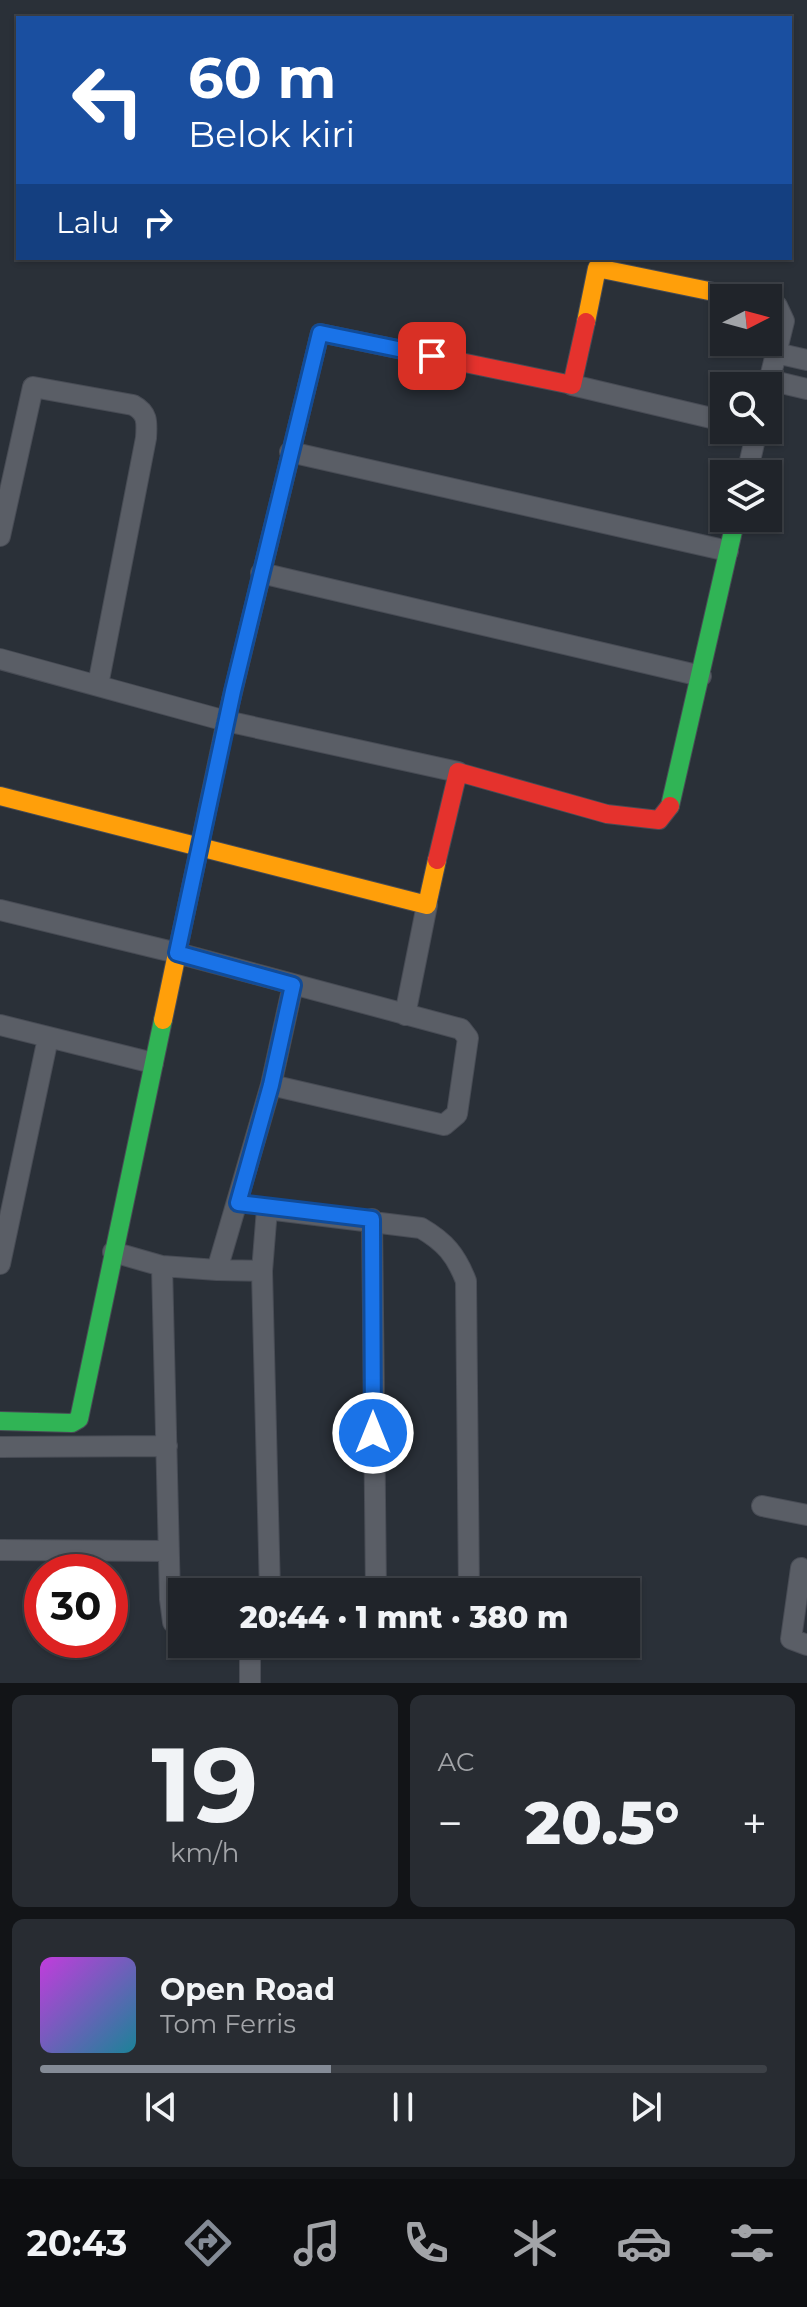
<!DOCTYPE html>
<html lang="id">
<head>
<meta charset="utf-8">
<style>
  body { margin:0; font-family:Montserrat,sans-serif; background:#282c32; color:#f1f3f6; height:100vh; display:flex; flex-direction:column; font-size:30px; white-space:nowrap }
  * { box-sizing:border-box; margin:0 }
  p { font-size:26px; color:#a2a4a8 }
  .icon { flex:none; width:44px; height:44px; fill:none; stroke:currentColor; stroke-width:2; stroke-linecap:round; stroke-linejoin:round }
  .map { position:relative; height:1683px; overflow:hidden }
  .sheet { display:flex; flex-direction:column; gap:12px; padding:12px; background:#121417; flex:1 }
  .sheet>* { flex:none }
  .banner { position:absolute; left:16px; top:16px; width:776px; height:244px; border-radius:0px; box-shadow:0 2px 6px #0004,0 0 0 2px #3d4147; background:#1a4fa0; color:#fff; overflow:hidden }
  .needle { width:52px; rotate:84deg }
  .fabs { position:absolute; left:710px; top:284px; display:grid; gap:16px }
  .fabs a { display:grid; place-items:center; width:72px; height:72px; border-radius:0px; background:#20242a; box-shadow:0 2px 6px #0004,0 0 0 2px #3d4147; font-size:40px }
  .speed { position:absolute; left:24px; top:1554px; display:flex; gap:16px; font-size:40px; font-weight:700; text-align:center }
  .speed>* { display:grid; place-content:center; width:104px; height:104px; border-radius:50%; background:#20242a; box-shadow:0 2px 6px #0004,0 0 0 2px #3d4147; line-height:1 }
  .speed .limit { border:12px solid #d22; background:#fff; color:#111 }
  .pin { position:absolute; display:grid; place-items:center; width:68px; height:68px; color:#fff; margin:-34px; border-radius:16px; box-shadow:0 4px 12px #0006 }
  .me { position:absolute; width:88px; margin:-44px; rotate:0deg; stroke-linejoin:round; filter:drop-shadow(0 0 6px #0008) }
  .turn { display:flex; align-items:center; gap:28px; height:168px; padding:0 40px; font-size:36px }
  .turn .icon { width:104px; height:104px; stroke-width:2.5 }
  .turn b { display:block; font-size:56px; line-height:68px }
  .then { display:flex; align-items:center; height:76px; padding:0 40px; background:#0003; gap:16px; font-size:30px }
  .big { font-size:60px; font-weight:800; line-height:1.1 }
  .sheet .tile { flex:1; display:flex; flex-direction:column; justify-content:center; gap:12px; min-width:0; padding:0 28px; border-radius:12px; background:#282c32 }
  .sheet .dial { align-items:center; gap:0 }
  .dial b { font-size:104px; line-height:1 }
  .song { display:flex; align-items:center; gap:24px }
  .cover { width:96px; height:96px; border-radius:12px; background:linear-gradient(135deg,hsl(290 70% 55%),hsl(190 70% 35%)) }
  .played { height:8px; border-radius:4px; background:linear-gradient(90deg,#848b96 40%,#3d4147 40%) }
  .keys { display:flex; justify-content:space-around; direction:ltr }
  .heat { display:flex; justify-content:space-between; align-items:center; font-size:44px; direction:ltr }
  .sheet .tiles { flex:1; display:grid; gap:12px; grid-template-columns:1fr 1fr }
  .tile:last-child { grid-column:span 2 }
  .trip { position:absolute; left:168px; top:1578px; width:472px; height:80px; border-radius:0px; background:#20242a; box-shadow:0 2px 6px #0004,0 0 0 2px #3d4147; font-weight:800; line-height:80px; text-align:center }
  .dock { display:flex; height:128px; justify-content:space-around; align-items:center; background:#0d0e11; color:#a2a4a8 }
  .dock .icon { width:56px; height:56px }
  .dock .on { color:#848b96 }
  .dock b { font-size:36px; color:#f1f3f6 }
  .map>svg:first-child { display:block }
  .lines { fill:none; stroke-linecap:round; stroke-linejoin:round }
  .street-casing { stroke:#484c55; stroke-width:22 }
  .fast-casing { stroke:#484c55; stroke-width:20 }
  .slow-casing { stroke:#484c55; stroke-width:20 }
  .jam-casing { stroke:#484c55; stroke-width:20 }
  .street { stroke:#5a5e66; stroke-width:20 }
  .fast { stroke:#30b455; stroke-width:18 }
  .slow { stroke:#ff9f0a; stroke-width:18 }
  .jam { stroke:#e5322d; stroke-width:18 }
  .route-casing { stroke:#114b97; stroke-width:20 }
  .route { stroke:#1a73e8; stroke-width:14 }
</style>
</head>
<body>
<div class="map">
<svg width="807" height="1683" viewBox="0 0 807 1683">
  <rect width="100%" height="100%" fill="#2a3038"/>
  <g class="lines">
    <g class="street-casing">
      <path id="street" d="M776,353l31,7
        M769,380l38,9
        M572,385l152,36
        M768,386l16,-65 -7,-15 -9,-3
        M290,452l438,99
        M747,474l10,-44
        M0,536l33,-149 100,18c15,8 14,17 13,33l-48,247
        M261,573l440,103
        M0,659l226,62 232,51
        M0,910l177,43 284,76 7,9 -11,76 -13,11 -173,-40
        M405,1015l22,-110
        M0,1025l153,38
        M372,1219l4,373
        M113,1252l49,14 55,4 54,-185 22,-100
        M0,1264l48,-226
        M162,1266l8,333 3,23 9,4
        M217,1270l45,1
        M0,1447l167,-1
        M762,1506l45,9
        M0,1550l168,1
        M801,1568l-10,71 16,6
        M270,1592l-8,-321 5,-62 154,19c24,14 35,27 45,53l3,311
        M250,1683v-39"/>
    </g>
    <g class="fast-casing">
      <path id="fast" d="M670,806l66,-288
        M0,1421l72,2 7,-4 84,-399"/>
    </g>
    <g class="slow-casing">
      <path id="slow" d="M586,322l11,-54 146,30
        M0,796l427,109 10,-45
        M163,1020l63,-299 92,-380"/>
    </g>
    <g class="jam-casing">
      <path id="jam" d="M318,341l2,-8 252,52 14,-63
        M437,860l21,-88 149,42 52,6 11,-14"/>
    </g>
    <use href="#street" class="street"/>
    <use href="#fast" class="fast"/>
    <use href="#slow" class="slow"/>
    <use href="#jam" class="jam"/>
  </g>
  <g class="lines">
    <g class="route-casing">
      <path id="route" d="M373,1433l-1,-214 -134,-16 33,-118 22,-100 -116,-32 56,-262 87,-358 112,23"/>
    </g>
    <use href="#route" class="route"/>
  </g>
</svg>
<div class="fabs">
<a><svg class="needle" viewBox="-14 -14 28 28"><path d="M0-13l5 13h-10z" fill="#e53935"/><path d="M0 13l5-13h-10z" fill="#a2a4a8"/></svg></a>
<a><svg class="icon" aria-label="search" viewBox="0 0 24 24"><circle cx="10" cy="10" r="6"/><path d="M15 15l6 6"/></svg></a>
<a><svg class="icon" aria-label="layers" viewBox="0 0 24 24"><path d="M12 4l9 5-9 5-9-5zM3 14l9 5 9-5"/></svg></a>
</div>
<div class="speed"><div class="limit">30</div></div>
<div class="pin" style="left:432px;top:356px;background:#d93025"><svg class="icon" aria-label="arrive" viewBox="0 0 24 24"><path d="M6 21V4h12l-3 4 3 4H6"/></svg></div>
<svg class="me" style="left:373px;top:1433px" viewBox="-20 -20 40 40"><circle r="17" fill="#1a73e8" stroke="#fff" stroke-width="3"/><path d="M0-11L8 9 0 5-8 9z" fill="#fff"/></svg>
<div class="trip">20:44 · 1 mnt · 380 m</div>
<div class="banner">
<div class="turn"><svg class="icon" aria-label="left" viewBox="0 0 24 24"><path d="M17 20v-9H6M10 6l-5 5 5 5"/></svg><div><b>60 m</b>Belok kiri</div></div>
<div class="then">Lalu<svg class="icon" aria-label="right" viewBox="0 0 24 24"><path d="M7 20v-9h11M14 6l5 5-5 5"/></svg></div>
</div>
</div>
<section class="sheet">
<div class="tiles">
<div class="tile dial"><b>19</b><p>km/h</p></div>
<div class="tile"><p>AC</p>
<div class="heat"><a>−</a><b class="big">20.5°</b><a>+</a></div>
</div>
<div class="tile">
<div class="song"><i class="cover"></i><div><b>Open Road</b><p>Tom Ferris</p></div></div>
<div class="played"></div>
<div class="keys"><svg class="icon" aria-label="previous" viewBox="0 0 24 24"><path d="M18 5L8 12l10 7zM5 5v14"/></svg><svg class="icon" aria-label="pause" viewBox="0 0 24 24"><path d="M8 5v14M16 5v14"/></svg><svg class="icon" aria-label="next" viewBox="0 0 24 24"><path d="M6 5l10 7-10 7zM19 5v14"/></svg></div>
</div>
</div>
</section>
<nav class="dock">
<b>20:43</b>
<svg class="icon on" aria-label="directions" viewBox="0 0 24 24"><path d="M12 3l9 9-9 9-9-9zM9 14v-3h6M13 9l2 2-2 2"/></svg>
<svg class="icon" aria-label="music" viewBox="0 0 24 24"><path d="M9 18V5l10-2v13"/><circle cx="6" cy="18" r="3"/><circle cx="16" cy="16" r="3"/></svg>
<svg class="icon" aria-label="phone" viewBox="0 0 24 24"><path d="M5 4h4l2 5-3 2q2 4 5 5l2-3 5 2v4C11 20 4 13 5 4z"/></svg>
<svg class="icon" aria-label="climate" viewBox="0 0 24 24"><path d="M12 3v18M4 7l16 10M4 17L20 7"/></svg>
<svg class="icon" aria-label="car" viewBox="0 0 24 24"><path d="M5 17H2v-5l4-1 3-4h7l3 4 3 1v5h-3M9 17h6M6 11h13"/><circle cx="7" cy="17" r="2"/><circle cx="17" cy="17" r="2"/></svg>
<svg class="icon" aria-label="filters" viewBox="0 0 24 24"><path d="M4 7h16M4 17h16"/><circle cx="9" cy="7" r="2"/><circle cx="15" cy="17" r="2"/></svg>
</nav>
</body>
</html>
